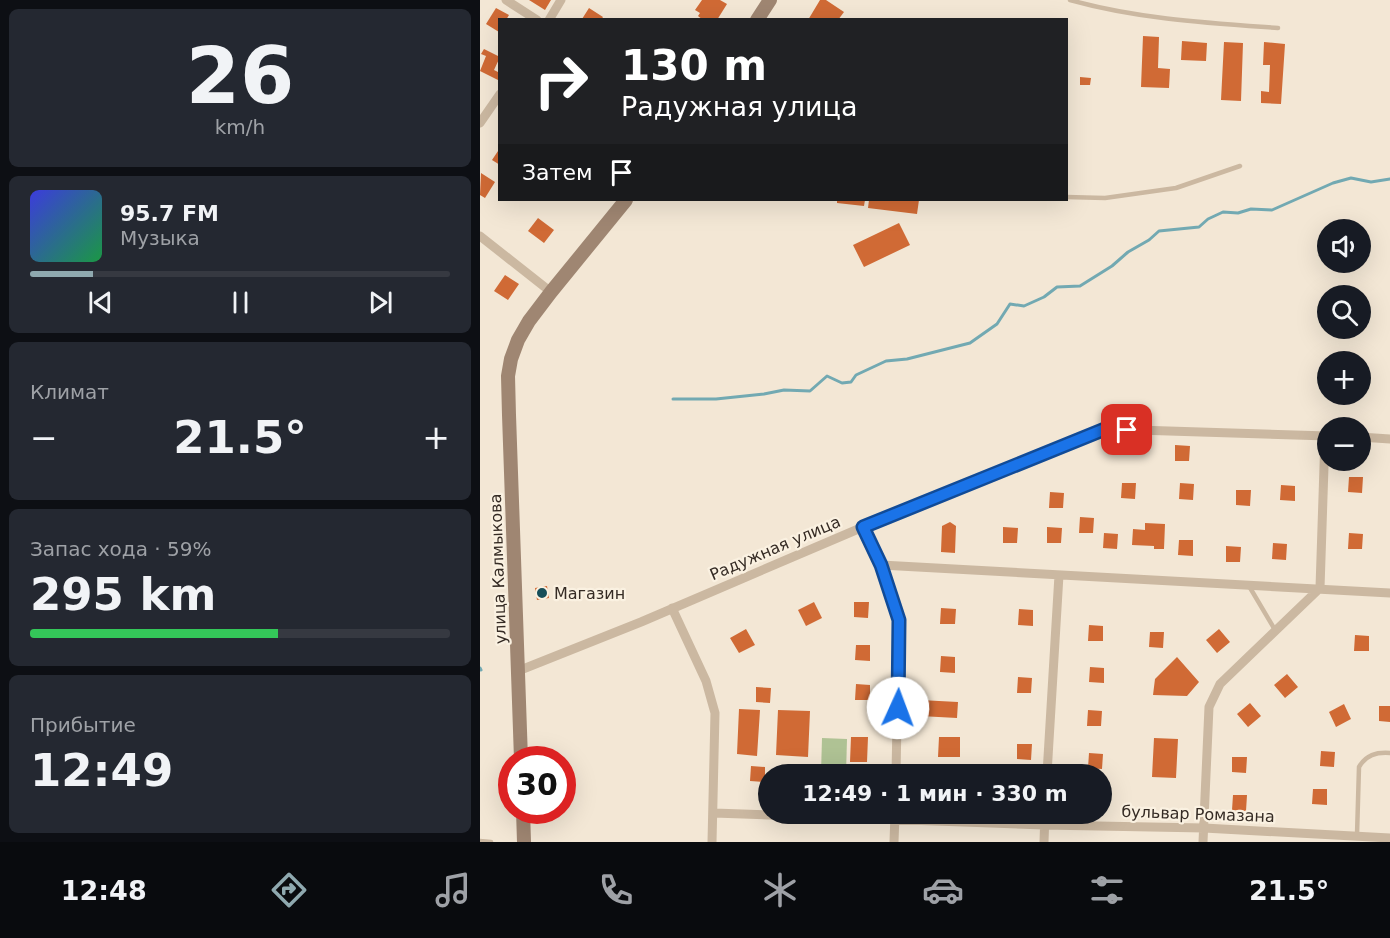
<!DOCTYPE html>
<html lang="ru">
<head>
<meta charset="utf-8">
<style>
  body { margin:0; font-family:"DejaVu Sans",sans-serif; background:#242831; color:#f1f3f6; height:100vh; display:flex; flex-direction:column; font-size:22px; white-space:nowrap }
  * { box-sizing:border-box; margin:0 }
  p { font-size:20px; color:#9ea1a6 }
  .icon { flex:none; width:33px; height:33px; fill:none; stroke:currentColor; stroke-width:2; stroke-linecap:round; stroke-linejoin:round }
  .map { position:relative; flex:1; overflow:hidden }
  .sheet { display:flex; flex-direction:column; gap:9px; padding:9px; background:#0d0f14; width:480px }
  .sheet>* { flex:none }
  .hud { position:absolute; left:18px; top:18px; width:570px; height:183px; border-radius:0px; box-shadow:0 6px 24px #0002; background:#202124; color:#fff; overflow:hidden }
  .tools { position:absolute; left:837px; top:219px; display:grid; gap:12px }
  .tools a { display:grid; place-items:center; width:54px; height:54px; border-radius:50%; background:#171b24; box-shadow:0 6px 24px #0002; font-size:30px }
  .speed { position:absolute; left:18px; top:746px; display:flex; gap:12px; font-size:30px; font-weight:700; text-align:center }
  .speed>* { display:grid; place-content:center; width:78px; height:78px; border-radius:50%; background:#171b24; box-shadow:0 6px 24px #0002; line-height:1 }
  .speed .limit { border:9px solid #d22; background:#fff; color:#111 }
  .pin { position:absolute; display:grid; place-items:center; width:51px; height:51px; color:#fff; margin:-26px; border-radius:12px; box-shadow:0 3px 9px #0006 }
  .me { position:absolute; width:66px; margin:-33px; rotate:2deg; stroke-linejoin:round; filter:drop-shadow(0 0 4px #0008) }
  .turn { display:flex; align-items:center; gap:21px; height:126px; padding:0 24px; font-size:27px }
  .turn .icon { width:78px; height:78px; stroke-width:2.5 }
  .turn b { display:block; font-size:42px; line-height:51px }
  .then { display:flex; align-items:center; height:57px; padding:0 24px; background:#0003; gap:12px; font-size:22px }
  .big { font-size:45px; font-weight:700; line-height:1.1 }
  .sheet .tile { flex:1; display:flex; flex-direction:column; justify-content:center; gap:9px; min-width:0; padding:0 21px; border-radius:9px; background:#242831 }
  .sheet .dial { align-items:center; gap:0 }
  .dial b { font-size:78px; line-height:1 }
  .song { display:flex; align-items:center; gap:18px }
  .cover { width:72px; height:72px; border-radius:9px; background:linear-gradient(135deg,hsl(240 70% 55%),hsl(140 70% 35%)) }
  .played { height:6px; border-radius:3px; background:linear-gradient(90deg,#8fa9af 15%,#363941 15%) }
  .keys { display:flex; justify-content:space-around; direction:ltr }
  .heat { display:flex; justify-content:space-between; align-items:center; font-size:33px; direction:ltr }
  .charge { height:9px; border-radius:4px; background:linear-gradient(90deg,#34c759 59%,#363941 0) }
  .trip { position:absolute; left:278px; top:764px; width:354px; height:60px; border-radius:30px; background:#171b24; box-shadow:0 6px 24px #0002; font-weight:700; line-height:60px; text-align:center }
  .tabs { display:flex; height:96px; justify-content:space-around; align-items:center; background:#090b0e; color:#9ea1a6 }
  .tabs .icon { width:42px; height:42px }
  .tabs .current { color:#8fa9af }
  .tabs b { font-size:27px; color:#f1f3f6 }
  main { display:flex; flex:1; min-height:0 }
  .map>svg:first-child { display:block }
  .green { fill:#afc294 }
  .lines { fill:none; stroke-linecap:round; stroke-linejoin:round }
  .stream { stroke:#72a9b2; stroke-width:3 }
  .building { fill:#d06a35 }
  .lane { stroke:#cbb8a1; stroke-width:4.5 }
  .street { stroke:#cbb8a1; stroke-width:9 }
  .secondary { stroke:#9f8672; stroke-width:14 }
  .route-casing { stroke:#114b97; stroke-width:15 }
  .route { stroke:#1a73e8; stroke-width:10 }
  .poi-dot { fill:#174e59; stroke:#faf1e1; stroke-width:2 }
  .labels { text-anchor:middle; dominant-baseline:central; stroke-width:4.5; stroke-linejoin:round; paint-order:stroke }
  .street-label { font-size:16px; fill:#352b24; stroke:#faf1e1 }
  .poi-label { font-size:16px; fill:#352b24; stroke:#faf1e1; text-anchor:start }
</style>
</head>
<body>
<main>
<section class="sheet">
<div class="tile dial"><b>26</b><p>km/h</p></div>
<div class="tile">
<div class="song"><i class="cover"></i><div><b>95.7 FM</b><p>Музыка</p></div></div>
<div class="played"></div>
<div class="keys"><svg class="icon" aria-label="previous" viewBox="0 0 24 24"><path d="M18 5L8 12l10 7zM5 5v14"/></svg><svg class="icon" aria-label="pause" viewBox="0 0 24 24"><path d="M8 5v14M16 5v14"/></svg><svg class="icon" aria-label="next" viewBox="0 0 24 24"><path d="M6 5l10 7-10 7zM19 5v14"/></svg></div>
</div>
<div class="tile"><p>Климат</p>
<div class="heat"><a>−</a><b class="big">21.5°</b><a>+</a></div>
</div>
<div class="tile"><p>Запас хода · 59%</p><b class="big">295 km</b><div class="charge"></div></div>
<div class="tile"><p>Прибытие</p><b class="big">12:49</b></div>
</section>
<div class="map">
<svg width="910" height="842" viewBox="0 0 910 842">
  <rect width="100%" height="100%" fill="#f3e7d5"/>
  <path class="green" d="M342,738l25,1 -1,35h-25z"/>
  <g class="lines">
    <path class="stream" d="M193,399h43l48,-5 20,-4 26,1 17,-15 15,7 9,-1 5,-7 30,-14 21,-2 63,-16 27,-19 13,-20 14,2 20,-9 13,-10 23,-1 32,-20 16,-14 21,-12 10,-9 40,-4 9,-8 15,-7 15,1 13,-4 21,1 61,-27 18,-5 20,4 19,-3
      M0,668l1,2"/>
  </g>
  <path class="building" d="M49,0h22l-6,10z
    M222,0h18l7,4 -10,16h-14l-5,-4 2,-3 -5,-3z
    M340,0h6l18,12 -6,8h-30z
    M16,8l13,7 -3,5h-6l-1,12 -13,-8z
    M109,8l14,9 -2,3 -19,-1z
    M663,36l16,1 -1,31 12,1 -1,19 -28,-1z
    M702,41l25,2 -1,18 -25,-1z
    M744,42l19,1 -2,58 -20,-1z
    M784,42l21,2 -4,60 -20,-1v-12l8,1 1,-27h-7z
    M4,49l16,8 -6,13 6,3v8l-20,-10 6,-15 -5,-2z
    M600,77l11,1 -1,7h-10z
    M20,148v17l-8,-5z
    M1,173l14,9 -10,16 -5,-3z
    M357,200h28l-1,6 -27,-3z
    M389,200h50l-2,14 -49,-6z
    M58,218l16,12 -10,13 -16,-12z
    M419,223l11,22 -46,22 -11,-22z
    M25,275l14,9 -11,16 -14,-9z
    M695,445l15,1 -1,15h-14z
    M869,477h14l-1,16 -14,-1z
    M642,483h14l-1,16 -14,-1z
    M700,483l14,1 -1,16 -14,-1z
    M801,485l14,1v15l-15,-1z
    M756,490h15l-1,16 -14,-1z
    M570,492l14,1 -1,15h-14z
    M600,517l14,1 -1,15h-14z
    M470,522l6,4 -1,27 -14,-1 1,-26z
    M665,523l20,1 -1,25h-10v-3l-22,-1 1,-16 12,1z
    M523,527l15,1 -1,15h-14z
    M567,527l15,1 -1,15h-14z
    M624,533l14,1 -1,15 -14,-1z
    M869,533l14,1 -1,15h-14z
    M699,540h14v16l-15,-1z
    M793,543l14,1 -1,16 -14,-1z
    M746,546l15,1 -1,15h-14z
    M67,586l2,12 -12,2 -2,-12z
    M334,602l8,16 -16,8 -8,-16z
    M374,602h15l-1,16 -14,-1z
    M461,608l15,1 -1,15h-15z
    M539,609l14,1v16l-15,-1z
    M609,625l14,1v15h-15z
    M266,629l9,16 -16,8 -9,-15z
    M739,629l11,13 -13,11 -11,-13z
    M670,632h14l-1,16 -14,-1z
    M875,635l14,1v15h-15z
    M376,645h14v16l-15,-1z
    M461,656l14,1v16l-15,-1z
    M697,657l22,25 -12,14 -34,-1 2,-16z
    M610,667l14,1v15l-15,-1z
    M807,674l11,13 -13,11 -11,-13z
    M538,677l14,1 -1,15h-14z
    M376,684l14,1v15h-15z
    M276,687l15,1 -1,15 -14,-1z
    M440,700l38,2 -1,16 -37,-2z
    M770,703l11,13 -13,11 -11,-13z
    M864,704l7,15 -15,8 -7,-15z
    M899,706h11v16l-11,-1z
    M259,709l21,1 -3,46 -20,-2z
    M298,710l32,1 -2,46 -32,-2z
    M608,710l14,1 -1,15h-14z
    M371,737h17l-1,25h-17z
    M459,737h21v20h-22z
    M674,738l24,1 -2,39 -24,-1z
    M537,744h15l-1,16 -14,-1z
    M841,751l14,1 -1,15 -14,-1z
    M609,753l14,1 -1,15 -14,-1z
    M752,757h15l-1,16 -14,-1z
    M271,766l14,1v15l-15,-1z
    M833,789h14v16l-15,-1z
    M753,795h14l-1,16 -14,-1z"/>
  <g class="lines">
    <path class="lane" d="M590,0c68,19 138,23 208,28
      M586,197l39,1 71,-10 64,-22
      M769,586l26,44
      M877,835l2,-68c7,-12 17,-15 31,-14
      M0,841l11,1"/>
    <path class="street" d="M26,0l31,20
      M69,20l12,-20
      M0,123l20,-29
      M0,236l71,56
      M880,437l30,2
      M383,527l18,38 18,55 -3,154
      M401,565l509,28
      M192,608l34,73 9,32 -3,129
      M38,671l123,-49 222,-95 242,-98 223,7
      M567,774l12,-199
      M234,813l330,12 160,3 186,10
      M414,842l1,-28
      M564,842l1,-29
      M723,842l6,-135 11,-23 100,-96 5,-152"/>
    <path class="secondary" d="M277,20l13,-20
      M41,759l-12,-344 -1,-39 3,-17 7,-19 11,-19 22,-29 75,-92
      M43,810l1,32"/>
  </g>
  <g class="lines">
    <g class="route-casing">
      <path id="route" d="M418,708l1,-88 -18,-55 -18,-38 242,-98 22,1"/>
    </g>
    <use href="#route" class="route"/>
  </g>
  <circle class="poi-dot" cx="62" cy="593" r="6"/>
  <g class="labels">
    <g class="street-label">
      <text transform="translate(295 548) rotate(-23)">Радужная улица</text>
      <text transform="translate(18 569) rotate(-92)">улица Калмыкова</text>
      <text transform="translate(718 814) rotate(2)">бульвар Ромазана</text>
    </g>
    <g class="poi-label">
      <text x="74" y="593">Магазин</text>
    </g>
  </g>
</svg>
<div class="tools">
<a><svg class="icon" aria-label="sound" viewBox="0 0 24 24"><path d="M4 9h4l5-4v14l-5-4H4zM17 9q2 3 0 6"/></svg></a>
<a><svg class="icon" aria-label="search" viewBox="0 0 24 24"><circle cx="10" cy="10" r="6"/><path d="M15 15l6 6"/></svg></a>
<a>+</a>
<a>−</a>
</div>
<div class="speed"><div class="limit">30</div></div>
<div class="pin" style="left:647px;top:430px;background:#d93025"><svg class="icon" aria-label="arrive" viewBox="0 0 24 24"><path d="M6 21V4h12l-3 4 3 4H6"/></svg></div>
<svg class="me" style="left:418px;top:708px" viewBox="-20 -20 40 40"><circle r="19" fill="#fff"/><path d="M0-13L10 11 0 6-10 11z" fill="#1a73e8"/></svg>
<div class="trip">12:49 · 1 мин · 330 m</div>
<div class="hud">
<div class="turn"><svg class="icon" aria-label="right" viewBox="0 0 24 24"><path d="M7 20v-9h11M14 6l5 5-5 5"/></svg><div><b>130 m</b>Радужная улица</div></div>
<div class="then">Затем<svg class="icon" aria-label="arrive" viewBox="0 0 24 24"><path d="M6 21V4h12l-3 4 3 4H6"/></svg></div>
</div>
</div>
</main>
<nav class="tabs">
<b>12:48</b>
<svg class="icon current" aria-label="directions" viewBox="0 0 24 24"><path d="M12 3l9 9-9 9-9-9zM9 14v-3h6M13 9l2 2-2 2"/></svg>
<svg class="icon" aria-label="music" viewBox="0 0 24 24"><path d="M9 18V5l10-2v13"/><circle cx="6" cy="18" r="3"/><circle cx="16" cy="16" r="3"/></svg>
<svg class="icon" aria-label="phone" viewBox="0 0 24 24"><path d="M5 4h4l2 5-3 2q2 4 5 5l2-3 5 2v4C11 20 4 13 5 4z"/></svg>
<svg class="icon" aria-label="climate" viewBox="0 0 24 24"><path d="M12 3v18M4 7l16 10M4 17L20 7"/></svg>
<svg class="icon" aria-label="car" viewBox="0 0 24 24"><path d="M5 17H2v-5l4-1 3-4h7l3 4 3 1v5h-3M9 17h6M6 11h13"/><circle cx="7" cy="17" r="2"/><circle cx="17" cy="17" r="2"/></svg>
<svg class="icon" aria-label="filters" viewBox="0 0 24 24"><path d="M4 7h16M4 17h16"/><circle cx="9" cy="7" r="2"/><circle cx="15" cy="17" r="2"/></svg>
<b>21.5°</b>
</nav>
</body>
</html>
